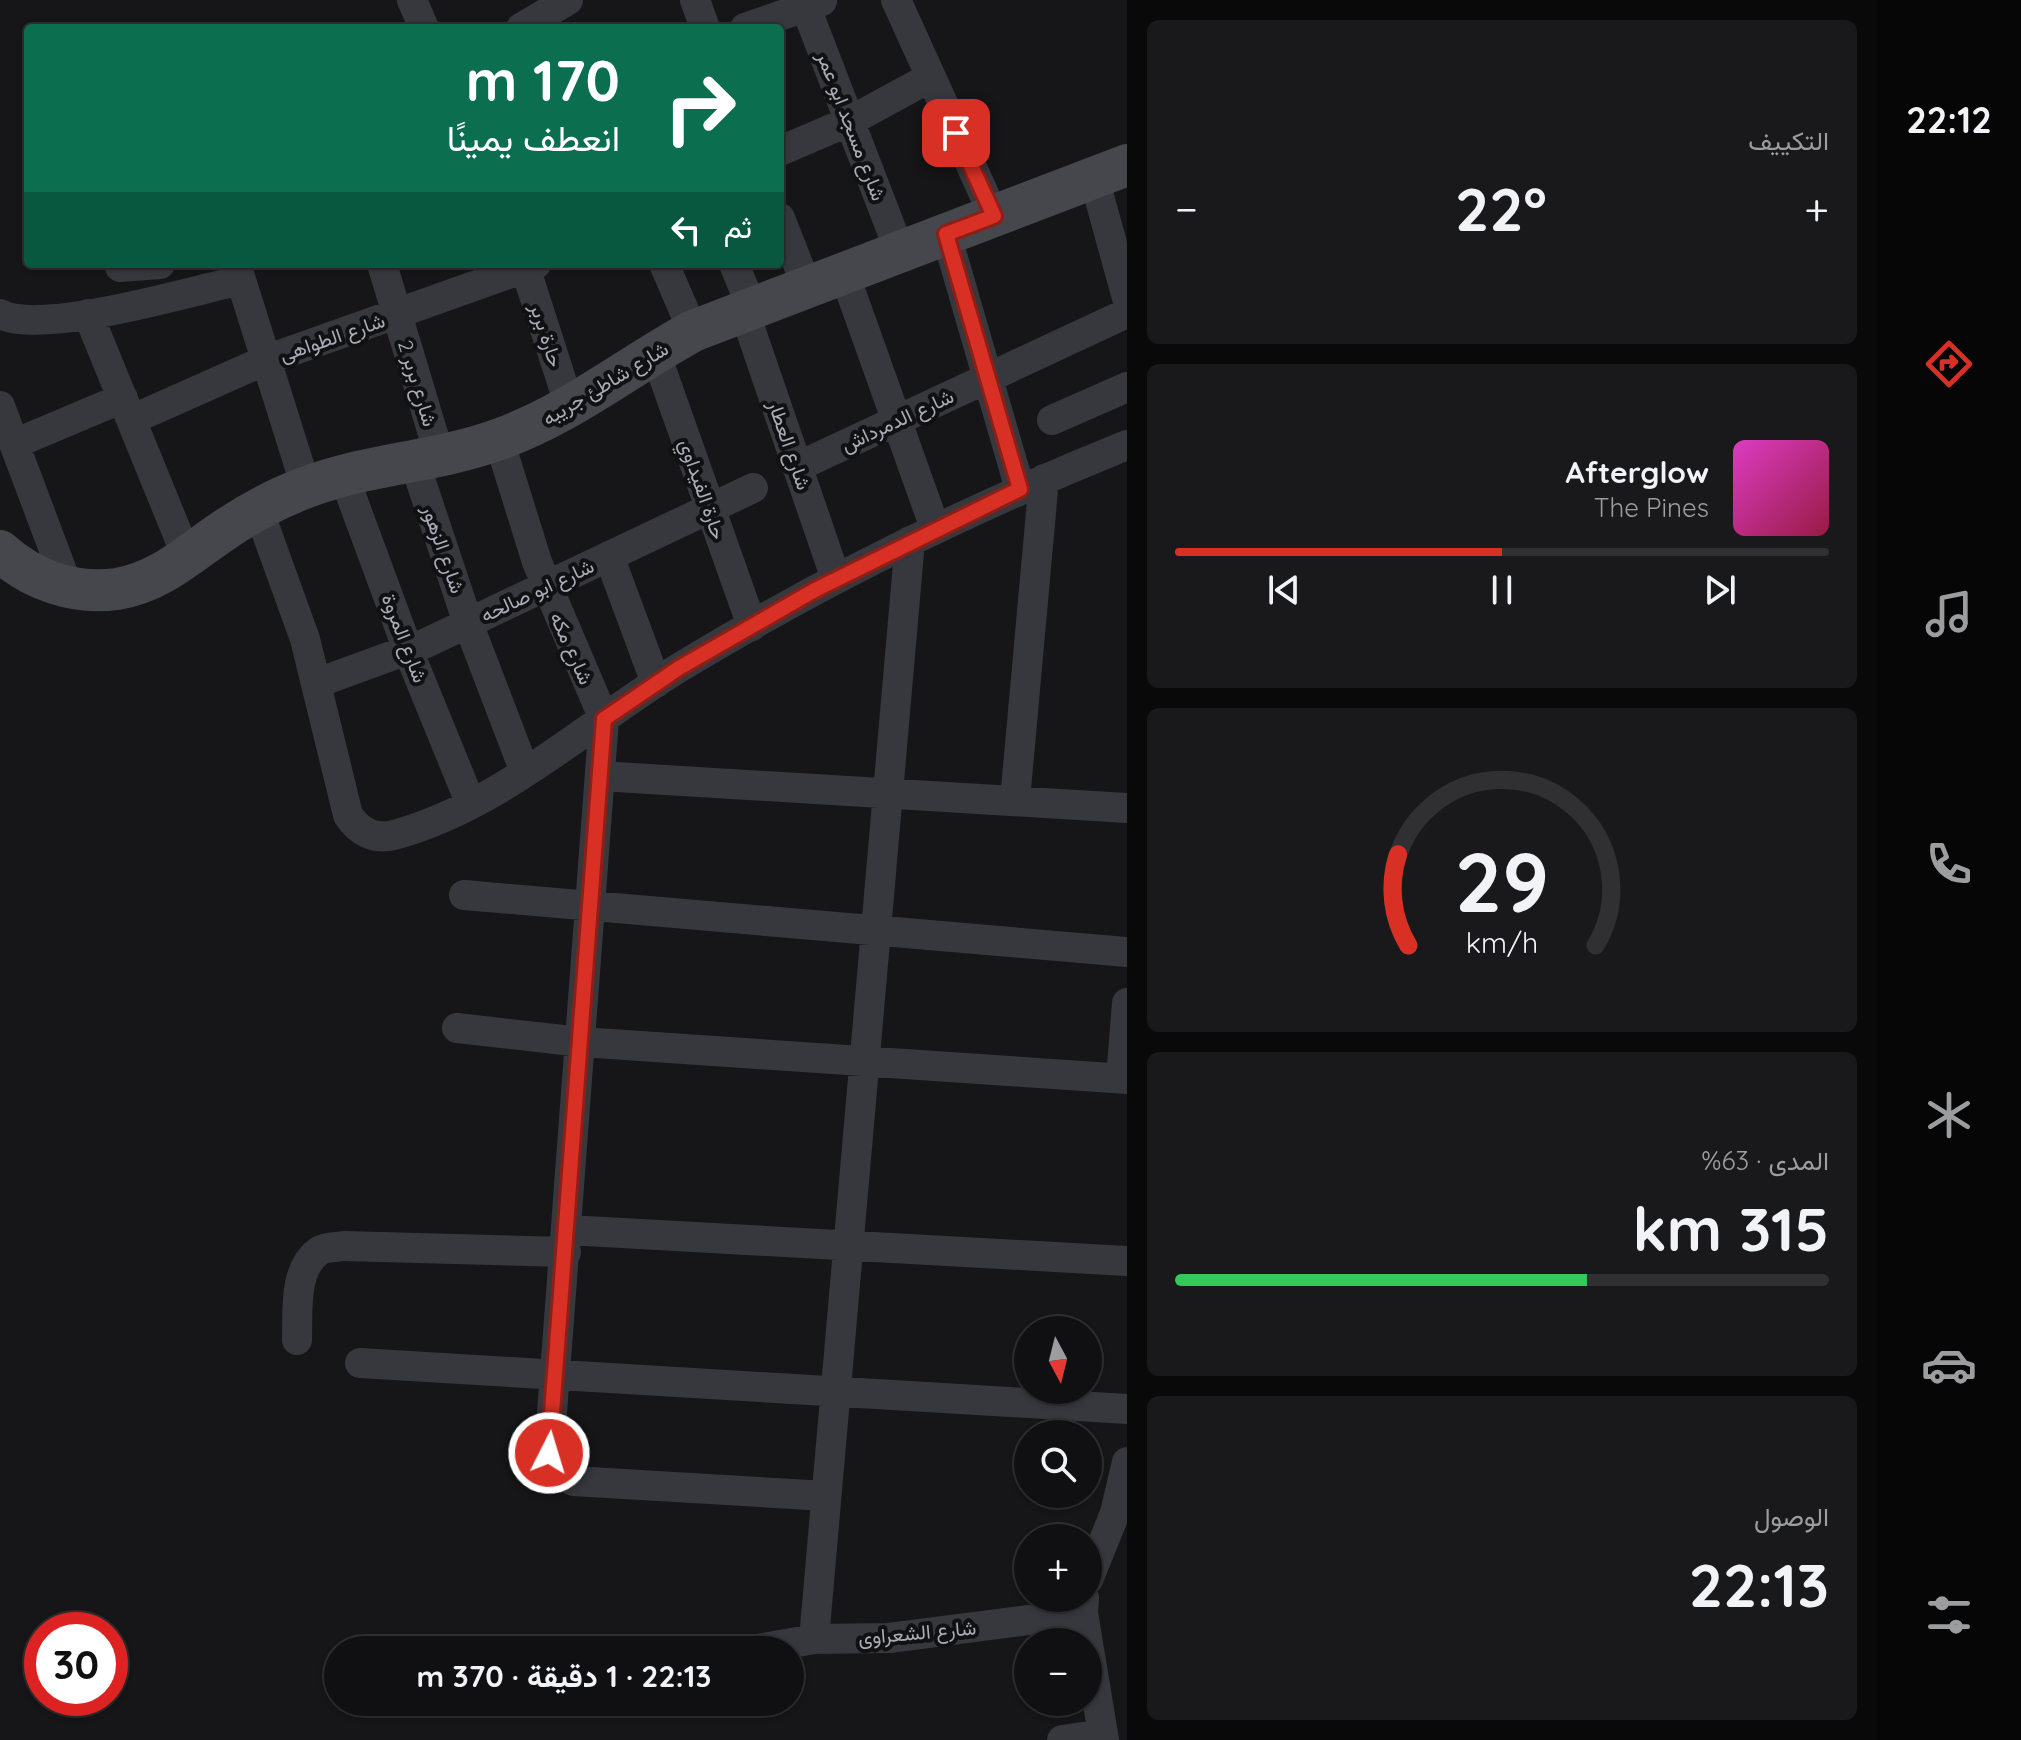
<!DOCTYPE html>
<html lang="ar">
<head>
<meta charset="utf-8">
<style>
  body { margin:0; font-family:Quicksand,Vazirmatn,sans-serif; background:#19191b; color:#f1f3f6; direction:rtl; height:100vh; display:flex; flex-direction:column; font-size:30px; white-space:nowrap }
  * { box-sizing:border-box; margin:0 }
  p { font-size:26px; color:#9c9d9f }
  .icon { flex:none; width:44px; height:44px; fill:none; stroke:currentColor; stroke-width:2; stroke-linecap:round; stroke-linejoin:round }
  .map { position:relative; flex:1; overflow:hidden; direction:ltr }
  .drawer { display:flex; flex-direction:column; gap:20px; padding:20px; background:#09090a; width:750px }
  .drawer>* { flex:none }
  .top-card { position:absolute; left:24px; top:24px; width:760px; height:244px; border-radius:8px; box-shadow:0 2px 6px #0004,0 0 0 2px #303032; direction:rtl; background:#0b6e4f; color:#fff; overflow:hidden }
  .needle { width:52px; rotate:173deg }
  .controls { position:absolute; left:1014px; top:1316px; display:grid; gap:16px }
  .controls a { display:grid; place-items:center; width:88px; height:88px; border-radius:50%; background:#101012; box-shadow:0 2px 6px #0004,0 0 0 2px #303032; font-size:40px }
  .speed { position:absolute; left:24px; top:1612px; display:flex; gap:16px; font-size:40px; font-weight:700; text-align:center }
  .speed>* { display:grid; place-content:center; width:104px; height:104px; border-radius:50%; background:#101012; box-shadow:0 2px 6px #0004,0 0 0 2px #303032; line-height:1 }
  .speed .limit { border:12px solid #d22; background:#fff; color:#111 }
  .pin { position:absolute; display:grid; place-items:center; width:68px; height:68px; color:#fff; margin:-34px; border-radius:16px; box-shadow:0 4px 12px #0006 }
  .me { position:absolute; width:88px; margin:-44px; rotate:5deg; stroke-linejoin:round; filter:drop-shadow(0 0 6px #0008) }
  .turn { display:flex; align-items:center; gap:28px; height:168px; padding:0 32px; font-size:36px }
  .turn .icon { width:104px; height:104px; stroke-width:2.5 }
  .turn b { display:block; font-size:56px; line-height:68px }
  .then { display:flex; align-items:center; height:76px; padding:0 32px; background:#0003; gap:16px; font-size:30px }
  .big { font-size:60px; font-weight:700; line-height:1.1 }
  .drawer .widget { flex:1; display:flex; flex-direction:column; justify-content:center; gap:12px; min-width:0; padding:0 28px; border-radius:12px; background:#19191b }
  .drawer .dial { align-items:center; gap:0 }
  .dial svg { height:208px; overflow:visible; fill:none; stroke:#303032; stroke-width:7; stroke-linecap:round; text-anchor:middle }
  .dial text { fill:#f1f3f6; stroke:none }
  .song { display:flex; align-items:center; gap:24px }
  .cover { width:96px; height:96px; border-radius:12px; background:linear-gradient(135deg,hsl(310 70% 55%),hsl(340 70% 35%)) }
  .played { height:8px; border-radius:4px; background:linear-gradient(90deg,#d93025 50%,#303032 50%) }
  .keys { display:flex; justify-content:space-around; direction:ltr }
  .heat { display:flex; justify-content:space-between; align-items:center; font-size:44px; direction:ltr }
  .charge { height:12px; border-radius:6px; background:linear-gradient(90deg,#34c759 63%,#303032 0) }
  .trip { position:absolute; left:324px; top:1636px; width:480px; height:80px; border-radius:40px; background:#101012; box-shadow:0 2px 6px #0004,0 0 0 2px #303032; font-weight:700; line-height:80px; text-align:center; direction:rtl }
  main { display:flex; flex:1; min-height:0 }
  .dock { display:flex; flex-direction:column; width:144px; justify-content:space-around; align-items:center; background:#060607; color:#9c9d9f }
  .dock .icon { width:56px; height:56px }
  .dock .on { color:#d93025 }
  .dock b { font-size:36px; color:#f1f3f6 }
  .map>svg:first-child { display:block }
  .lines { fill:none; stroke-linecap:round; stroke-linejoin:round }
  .street { stroke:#37383d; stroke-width:30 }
  .secondary { stroke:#45474d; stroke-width:42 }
  .route-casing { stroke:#8d1f18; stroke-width:20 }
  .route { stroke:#d93025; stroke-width:14 }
  .labels { text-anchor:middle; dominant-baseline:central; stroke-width:8; stroke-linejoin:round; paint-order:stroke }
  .street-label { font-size:20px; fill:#a8adb8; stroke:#111113 }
</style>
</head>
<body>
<main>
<nav class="dock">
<b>22:12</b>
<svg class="icon on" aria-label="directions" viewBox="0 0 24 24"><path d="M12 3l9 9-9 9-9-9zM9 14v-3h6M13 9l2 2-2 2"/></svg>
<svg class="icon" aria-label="music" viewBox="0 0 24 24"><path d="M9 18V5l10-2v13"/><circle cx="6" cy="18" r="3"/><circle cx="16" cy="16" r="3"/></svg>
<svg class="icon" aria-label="phone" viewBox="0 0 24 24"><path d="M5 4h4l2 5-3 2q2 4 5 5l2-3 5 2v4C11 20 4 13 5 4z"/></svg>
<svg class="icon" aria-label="climate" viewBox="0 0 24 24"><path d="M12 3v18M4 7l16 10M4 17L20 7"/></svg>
<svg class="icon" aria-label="car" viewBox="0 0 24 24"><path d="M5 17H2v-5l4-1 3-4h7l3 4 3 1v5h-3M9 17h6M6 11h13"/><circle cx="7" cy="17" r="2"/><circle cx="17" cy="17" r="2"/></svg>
<svg class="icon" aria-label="filters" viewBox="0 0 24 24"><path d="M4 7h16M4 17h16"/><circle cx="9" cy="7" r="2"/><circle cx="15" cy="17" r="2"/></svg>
</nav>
<section class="drawer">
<div class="widget"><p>التكييف</p>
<div class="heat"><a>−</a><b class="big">22°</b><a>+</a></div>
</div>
<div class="widget">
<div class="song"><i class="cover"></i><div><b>Afterglow</b><p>The Pines</p></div></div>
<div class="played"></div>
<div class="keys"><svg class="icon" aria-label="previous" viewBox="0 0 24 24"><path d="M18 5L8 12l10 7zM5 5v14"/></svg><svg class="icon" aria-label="pause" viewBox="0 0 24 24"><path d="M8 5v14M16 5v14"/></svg><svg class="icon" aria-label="next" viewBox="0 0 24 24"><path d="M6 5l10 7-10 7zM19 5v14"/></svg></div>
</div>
<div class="widget dial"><svg viewBox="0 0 100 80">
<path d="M14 69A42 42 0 1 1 86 69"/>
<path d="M14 69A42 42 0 0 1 10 34" stroke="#d93025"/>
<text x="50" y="56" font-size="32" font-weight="700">29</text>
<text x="50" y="72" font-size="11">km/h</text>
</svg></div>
<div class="widget"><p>المدى · 63%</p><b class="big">315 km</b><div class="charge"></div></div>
<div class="widget"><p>الوصول</p><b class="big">22:13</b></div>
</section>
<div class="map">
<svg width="1127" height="1740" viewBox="0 0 1127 1740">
  <rect width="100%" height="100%" fill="#161618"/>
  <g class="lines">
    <path class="street" d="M412,0l12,28
      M695,0l10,28
      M803,0l97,252
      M896,0l98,216
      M521,28l47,-28
      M745,28l77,-27
      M780,151l70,-30 81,-44
      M1094,178l33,120
      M780,218l27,69
      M946,234l74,255
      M236,264l70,223
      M382,264l58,193
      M524,264l46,143
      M664,264l29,67
      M734,264l18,44
      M120,267l40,-3
      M844,273l91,255
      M744,311l92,268
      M0,314c40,22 193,-23 241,-34
      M88,314l99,243
      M655,352l97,274
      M0,406l68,181
      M131,420l135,-60 270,-96
      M1052,420l75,-33
      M499,440l38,122 67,157 -55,734 6,18 18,10 253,15
      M14,444l109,-46
      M414,461l54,162 57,149
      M797,467l330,-154
      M343,474l65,176 62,152
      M258,509l47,130 43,176c11,17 27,25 46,20 107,-29 195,-113 288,-169 142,-86 291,-159 445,-221
      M609,556l47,127
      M317,683l107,-39 329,-156
      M600,776l527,32
      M1015,800l29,-321
      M464,895l663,57
      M457,1028l124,14 546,37
      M1121,1078l6,-75
      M568,1230l559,31
      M297,1340c1,-27 -4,-71 22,-89 6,-4 18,-4 25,-5l222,6
      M360,1363l767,46
      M1088,1580l27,-67 12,-51
      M1084,1598l-1,15 21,127
      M814,1639l96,-1098
      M752,1650l62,-11 75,-1 194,-25
      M1062,1740l41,-6"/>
    <path class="secondary" d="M0,551c32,29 74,44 117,38 43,-7 72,-35 106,-58 22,-15 45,-28 69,-38 66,-29 137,-29 205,-53 72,-25 130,-73 196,-109l434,-166"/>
  </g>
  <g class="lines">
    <g class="route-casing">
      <path id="route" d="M549,1453l55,-734 75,-51 136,-78 205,-101 -74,-255 48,-18 -38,-83"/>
    </g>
    <use href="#route" class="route"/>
  </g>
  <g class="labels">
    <g class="street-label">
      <text transform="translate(852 126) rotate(69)">شارع مسجد ابو عمر</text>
      <text transform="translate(547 335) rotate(72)">حارة بربر</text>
      <text transform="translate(332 337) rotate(-19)">شارع الطواهى</text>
      <text transform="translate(418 383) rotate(73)">شارع بربر 2</text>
      <text transform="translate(605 383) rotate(-31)">شارع شاطئ جريبه</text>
      <text transform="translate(897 420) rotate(-25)">شارع الدمرداش</text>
      <text transform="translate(790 445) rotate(71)">شارع العطار</text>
      <text transform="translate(703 489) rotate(71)">حارة الفيداوي</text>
      <text transform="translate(444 549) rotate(71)">شارع الزهور</text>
      <text transform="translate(537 590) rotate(-25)">شارع ابو صالحه</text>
      <text transform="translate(405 638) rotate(69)">شارع المروة</text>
      <text transform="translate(572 648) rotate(66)">شارع مكه</text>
      <text transform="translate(917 1632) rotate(-5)">شارع الشعراوى</text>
    </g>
  </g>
</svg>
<div class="controls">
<a><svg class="needle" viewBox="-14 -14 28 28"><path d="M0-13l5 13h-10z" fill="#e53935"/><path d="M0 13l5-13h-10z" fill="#9c9d9f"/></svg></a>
<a><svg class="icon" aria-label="search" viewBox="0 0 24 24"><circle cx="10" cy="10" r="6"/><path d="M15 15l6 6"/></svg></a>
<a>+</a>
<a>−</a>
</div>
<div class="speed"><div class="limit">30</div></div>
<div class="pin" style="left:956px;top:133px;background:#d93025"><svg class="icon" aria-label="arrive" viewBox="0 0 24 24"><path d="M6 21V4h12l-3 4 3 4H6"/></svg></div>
<svg class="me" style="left:549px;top:1453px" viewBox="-20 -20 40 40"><circle r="17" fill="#d93025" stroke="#fff" stroke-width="3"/><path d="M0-11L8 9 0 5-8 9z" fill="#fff"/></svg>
<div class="trip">22:13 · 1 دقيقة · 370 m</div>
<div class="top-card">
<div class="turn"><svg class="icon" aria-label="right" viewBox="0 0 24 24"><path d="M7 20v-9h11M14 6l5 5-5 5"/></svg><div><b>170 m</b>انعطف يمينًا</div></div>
<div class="then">ثم<svg class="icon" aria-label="left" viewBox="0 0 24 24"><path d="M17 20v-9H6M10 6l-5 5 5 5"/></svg></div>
</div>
</div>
</main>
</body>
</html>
